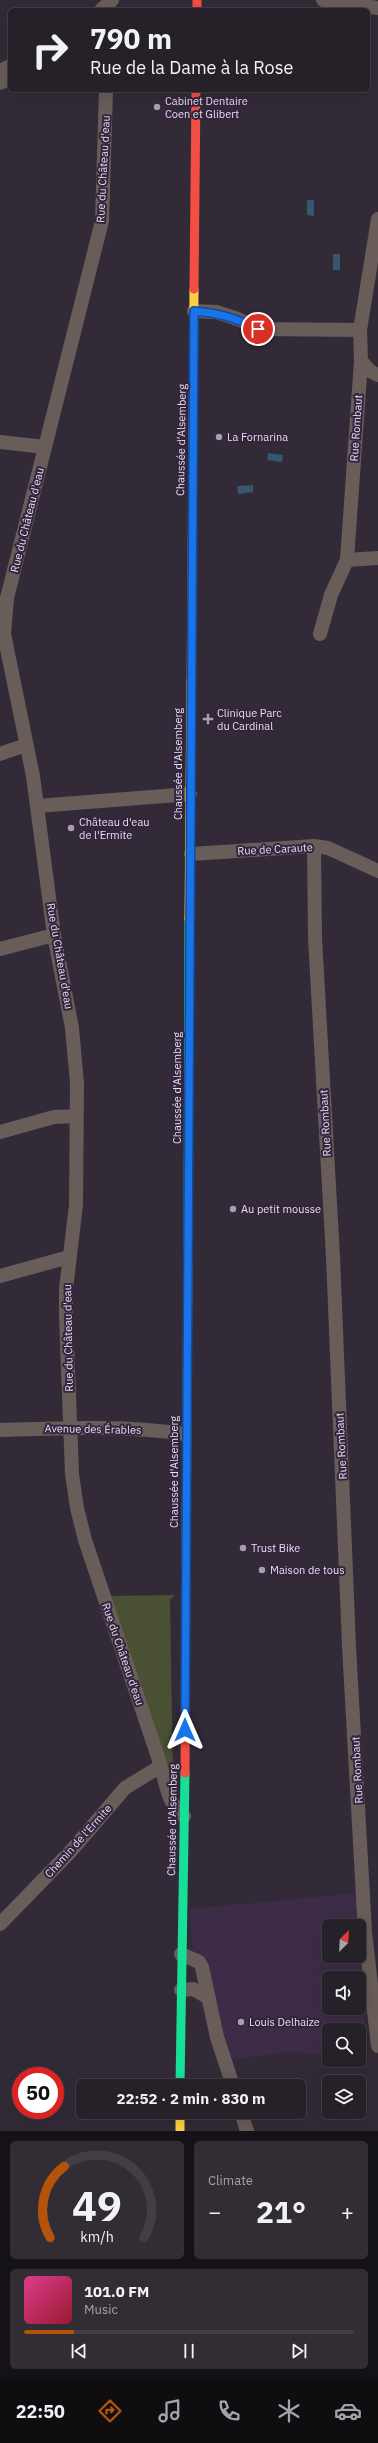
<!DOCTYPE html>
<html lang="en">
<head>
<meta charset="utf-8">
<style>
  body { margin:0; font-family:"IBM Plex Sans",sans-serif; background:#322d35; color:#f1f3f6; height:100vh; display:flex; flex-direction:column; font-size:15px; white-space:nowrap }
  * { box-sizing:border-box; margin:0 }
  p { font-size:13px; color:#a4a3a8 }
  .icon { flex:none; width:22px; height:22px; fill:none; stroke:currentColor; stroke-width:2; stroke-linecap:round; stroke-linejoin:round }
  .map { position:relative; height:2131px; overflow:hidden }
  .panel { display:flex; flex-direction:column; gap:10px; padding:10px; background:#151217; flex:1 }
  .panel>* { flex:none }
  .banner { position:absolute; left:8px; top:8px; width:362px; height:84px; border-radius:6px; box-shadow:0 4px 16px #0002,0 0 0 1px #423e46; background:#262029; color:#f1f3f6; overflow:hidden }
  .needle { width:26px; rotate:24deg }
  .fabs { position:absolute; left:322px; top:1919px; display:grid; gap:8px }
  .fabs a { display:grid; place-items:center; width:44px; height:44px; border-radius:6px; background:#262029; box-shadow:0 4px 16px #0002,0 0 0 1px #423e46; font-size:20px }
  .speed { position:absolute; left:12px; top:2067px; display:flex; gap:8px; font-size:20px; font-weight:700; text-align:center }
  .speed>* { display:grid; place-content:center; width:52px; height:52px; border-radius:50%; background:#262029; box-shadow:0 4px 16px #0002,0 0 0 1px #423e46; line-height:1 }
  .speed .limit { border:6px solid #d22; background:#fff; color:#111 }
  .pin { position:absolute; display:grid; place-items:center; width:34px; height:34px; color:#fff; margin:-17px; border:2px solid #fff; border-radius:50%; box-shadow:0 1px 4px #0007 }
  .me { position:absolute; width:44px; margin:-22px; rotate:0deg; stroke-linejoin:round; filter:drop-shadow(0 0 3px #0008) }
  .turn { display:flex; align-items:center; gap:14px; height:84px; padding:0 16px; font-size:18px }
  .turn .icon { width:52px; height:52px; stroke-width:2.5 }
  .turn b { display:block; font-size:28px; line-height:34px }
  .big { font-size:30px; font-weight:700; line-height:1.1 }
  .panel .tile { flex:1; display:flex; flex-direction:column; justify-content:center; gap:6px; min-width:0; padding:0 14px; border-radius:6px; background:#322d35 }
  .panel .dial { align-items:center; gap:0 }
  .dial svg { height:104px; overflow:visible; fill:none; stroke:#423e46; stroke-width:7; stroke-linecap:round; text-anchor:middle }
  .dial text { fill:#f1f3f6; stroke:none }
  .song { display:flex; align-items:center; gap:12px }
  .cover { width:48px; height:48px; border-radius:6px; background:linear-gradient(135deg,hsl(330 70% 55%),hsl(350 70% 35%)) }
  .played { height:4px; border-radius:2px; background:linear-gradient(90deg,#b45309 15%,#423e46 15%) }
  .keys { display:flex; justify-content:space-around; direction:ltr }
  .heat { display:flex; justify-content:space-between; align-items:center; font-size:22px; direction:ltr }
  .panel .tiles { flex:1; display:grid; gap:10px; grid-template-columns:1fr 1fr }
  .tile:last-child { grid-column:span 2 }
  .trip { position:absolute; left:76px; top:2079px; width:230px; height:40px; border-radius:6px; background:#262029; box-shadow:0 4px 16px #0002,0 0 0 1px #423e46; font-weight:700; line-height:40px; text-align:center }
  .dock { display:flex; height:64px; justify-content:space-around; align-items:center; background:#0f0d10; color:#a4a3a8 }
  .dock .icon { width:28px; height:28px }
  .dock .active { color:#b45309 }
  .dock b { font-size:18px; color:#f1f3f6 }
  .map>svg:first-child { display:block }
  .built { fill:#3d2c47; fill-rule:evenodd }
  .green { fill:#495034 }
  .water { fill:#35576f }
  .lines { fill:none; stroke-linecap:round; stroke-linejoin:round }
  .street { stroke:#695d5a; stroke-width:14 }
  .fast { stroke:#16e098; stroke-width:9 }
  .slow { stroke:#ffcf43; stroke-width:9 }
  .jam { stroke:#f24e42; stroke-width:9 }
  .route-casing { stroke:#114b97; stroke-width:10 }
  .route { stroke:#1a73e8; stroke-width:7 }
  .poi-dot { fill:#a79fad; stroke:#33253d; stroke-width:1.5 }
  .labels { text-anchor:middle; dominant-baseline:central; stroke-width:4; stroke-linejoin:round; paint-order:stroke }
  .poi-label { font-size:11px; fill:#e6dded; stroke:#33253d; text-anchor:start }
  .street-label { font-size:11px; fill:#e6dded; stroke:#33253d }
</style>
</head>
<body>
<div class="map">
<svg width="378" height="2131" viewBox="0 0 378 2131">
  <rect width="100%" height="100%" fill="#322b37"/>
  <path class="built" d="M360,1893l6,168 -7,-1v-30h-30v26l-38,-5 -75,11 -18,-67 -9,-86zM329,1926h30v30h-30zM329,1978h30v30h-30z"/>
  <path class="green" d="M175,1595l-5,5 3,179 -64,-183z"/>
  <path class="water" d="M307,200h7v16l-7,-1z
    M333,254h7v16h-7z
    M268,453l15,2 -1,7 -15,-2z
    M253,485v7l-15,2 -1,-8z"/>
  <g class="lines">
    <path class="street" d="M323,0l55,8
      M101,10l11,-10
      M0,71l10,-5
      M0,83l10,-5
      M106,90l-4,131 -95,377 -3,36 29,142 21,159 18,93 5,55 -1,122 -10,84v27l6,158 5,34 8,32 76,226c5,18 7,39 23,50
      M194,311l22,1 22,7 20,10 102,1
      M361,361l9,10 8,4
      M0,442l45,5
      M347,560l31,-2
      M320,634l11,-39 16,-35 14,-199 -1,-31 18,-111
      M0,754l26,-9
      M37,806l153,-12
      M314,846l1,92 18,319 16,389 16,286 13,114
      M191,854l123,-8 14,2 50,23
      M0,949l54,-14
      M0,1132l54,-15 22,-1
      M0,1276l69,-19
      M0,1430c61,-2 125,-5 185,4
      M0,1924l71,-73 54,-63 36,-22
      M181,1954l18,8 3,5 15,70 16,49
      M181,1990l12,-1 16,9
      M241,2112l6,19"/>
    <path class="fast" d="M188,1253l1,-334
      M180,2086l5,-313"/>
    <path class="slow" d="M193,445l1,-156
      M189,919l2,-239
      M186,1564l2,-311
      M180,2112v19"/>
    <path class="jam" d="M197,0v10
      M194,289l2,-199
      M191,680l2,-235
      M185,1773l1,-209"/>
  </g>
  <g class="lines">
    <g class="route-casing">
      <path id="route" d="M185,1730l9,-1419c24,2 42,7 64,18"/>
    </g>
    <use href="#route" class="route"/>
  </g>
  <g class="poi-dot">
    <circle cx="157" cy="107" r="4"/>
    <circle cx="219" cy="437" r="4"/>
    <path d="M206 713h4v4h4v4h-4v4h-4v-4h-4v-4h4z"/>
    <circle cx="71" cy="828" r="4"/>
    <circle cx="233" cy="1209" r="4"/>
    <circle cx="243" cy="1548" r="4"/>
    <circle cx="262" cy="1570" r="4"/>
    <circle cx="241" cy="2022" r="4"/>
  </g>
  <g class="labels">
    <g class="poi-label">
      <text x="165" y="101">Cabinet Dentaire<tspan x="165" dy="13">Coen et Glibert</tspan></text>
      <text x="227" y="437">La Fornarina</text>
      <text x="217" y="713">Clinique Parc<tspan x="217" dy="13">du Cardinal</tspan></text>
      <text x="79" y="822">Château d'eau<tspan x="79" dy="13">de l'Ermite</tspan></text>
      <text x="241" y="1209">Au petit mousse</text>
      <text x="251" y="1548">Trust Bike</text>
      <text x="270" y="1570">Maison de tous</text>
      <text x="249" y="2022">Louis Delhaize</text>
    </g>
    <g class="street-label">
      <text transform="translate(103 169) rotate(-87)">Rue du Château d'eau</text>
      <text transform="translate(356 428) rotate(-86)">Rue Rombaut</text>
      <text transform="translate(181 440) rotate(-89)">Chaussée d'Alsemberg</text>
      <text transform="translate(27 520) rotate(-76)">Rue du Château d'eau</text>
      <text transform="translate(178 764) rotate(-90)">Chaussée d'Alsemberg</text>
      <text transform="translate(275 849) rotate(-3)">Rue de Caraute</text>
      <text transform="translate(60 956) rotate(80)">Rue du Château d'eau</text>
      <text transform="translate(177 1088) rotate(-90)">Chaussée d'Alsemberg</text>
      <text transform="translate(325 1123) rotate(-93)">Rue Rombaut</text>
      <text transform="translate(68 1338) rotate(-91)">Rue du Château d'eau</text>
      <text transform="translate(93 1429) rotate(1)">Avenue des Érables</text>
      <text transform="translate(341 1446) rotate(-93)">Rue Rombaut</text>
      <text transform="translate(174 1472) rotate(-90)">Chaussée d'Alsemberg</text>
      <text transform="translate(123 1654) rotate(71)">Rue du Château d'eau</text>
      <text transform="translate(357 1770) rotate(-93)">Rue Rombaut</text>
      <text transform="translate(172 1820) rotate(-89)">Chaussée d'Alsemberg</text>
      <text transform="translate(78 1841) rotate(-48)">Chemin de l'Ermite</text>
    </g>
  </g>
</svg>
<div class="fabs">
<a><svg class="needle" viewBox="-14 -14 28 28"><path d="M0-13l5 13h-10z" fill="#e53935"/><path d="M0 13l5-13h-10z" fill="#a4a3a8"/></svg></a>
<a><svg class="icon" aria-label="sound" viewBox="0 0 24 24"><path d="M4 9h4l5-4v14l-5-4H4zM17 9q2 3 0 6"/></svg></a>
<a><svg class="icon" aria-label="search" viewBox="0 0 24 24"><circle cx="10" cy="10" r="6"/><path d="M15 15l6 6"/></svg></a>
<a><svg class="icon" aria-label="layers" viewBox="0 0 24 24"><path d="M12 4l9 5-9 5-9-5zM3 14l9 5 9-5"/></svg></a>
</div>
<div class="speed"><div class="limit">50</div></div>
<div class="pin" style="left:258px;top:329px;background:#d93025"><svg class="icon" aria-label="arrive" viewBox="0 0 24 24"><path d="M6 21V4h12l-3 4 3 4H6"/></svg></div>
<svg class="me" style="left:185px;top:1730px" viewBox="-20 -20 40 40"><path d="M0-17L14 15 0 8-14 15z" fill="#1a73e8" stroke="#fff" stroke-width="4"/></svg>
<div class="trip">22:52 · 2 min · 830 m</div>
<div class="banner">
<div class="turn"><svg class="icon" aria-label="right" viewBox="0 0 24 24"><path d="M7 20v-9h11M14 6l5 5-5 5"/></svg><div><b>790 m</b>Rue de la Dame à la Rose</div></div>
</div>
</div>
<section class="panel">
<div class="tiles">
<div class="tile dial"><svg viewBox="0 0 100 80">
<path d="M14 69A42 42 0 1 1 86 69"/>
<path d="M14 69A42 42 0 0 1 25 14" stroke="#b45309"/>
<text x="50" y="56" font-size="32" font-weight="700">49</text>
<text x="50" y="72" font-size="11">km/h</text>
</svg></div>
<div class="tile"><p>Climate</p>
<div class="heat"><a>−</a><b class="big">21°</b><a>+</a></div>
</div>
<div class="tile">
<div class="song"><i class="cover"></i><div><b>101.0 FM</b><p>Music</p></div></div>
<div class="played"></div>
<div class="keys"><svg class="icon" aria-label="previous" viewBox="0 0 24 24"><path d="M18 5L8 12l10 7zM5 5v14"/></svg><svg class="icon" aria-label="pause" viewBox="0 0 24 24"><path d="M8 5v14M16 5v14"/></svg><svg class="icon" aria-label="next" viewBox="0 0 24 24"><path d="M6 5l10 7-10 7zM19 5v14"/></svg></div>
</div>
</div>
</section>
<nav class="dock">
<b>22:50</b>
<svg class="icon active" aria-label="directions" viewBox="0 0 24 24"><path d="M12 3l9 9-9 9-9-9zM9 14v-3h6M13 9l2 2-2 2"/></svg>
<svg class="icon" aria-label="music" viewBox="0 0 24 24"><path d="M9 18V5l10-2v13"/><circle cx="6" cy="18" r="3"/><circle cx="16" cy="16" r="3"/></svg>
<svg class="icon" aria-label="phone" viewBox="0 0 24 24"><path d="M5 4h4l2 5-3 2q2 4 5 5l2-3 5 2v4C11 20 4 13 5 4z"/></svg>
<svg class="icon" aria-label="climate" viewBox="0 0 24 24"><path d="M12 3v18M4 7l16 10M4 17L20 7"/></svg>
<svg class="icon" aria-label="car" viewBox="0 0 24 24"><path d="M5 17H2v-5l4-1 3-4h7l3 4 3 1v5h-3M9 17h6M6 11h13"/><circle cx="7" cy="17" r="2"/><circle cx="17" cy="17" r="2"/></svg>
</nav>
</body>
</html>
